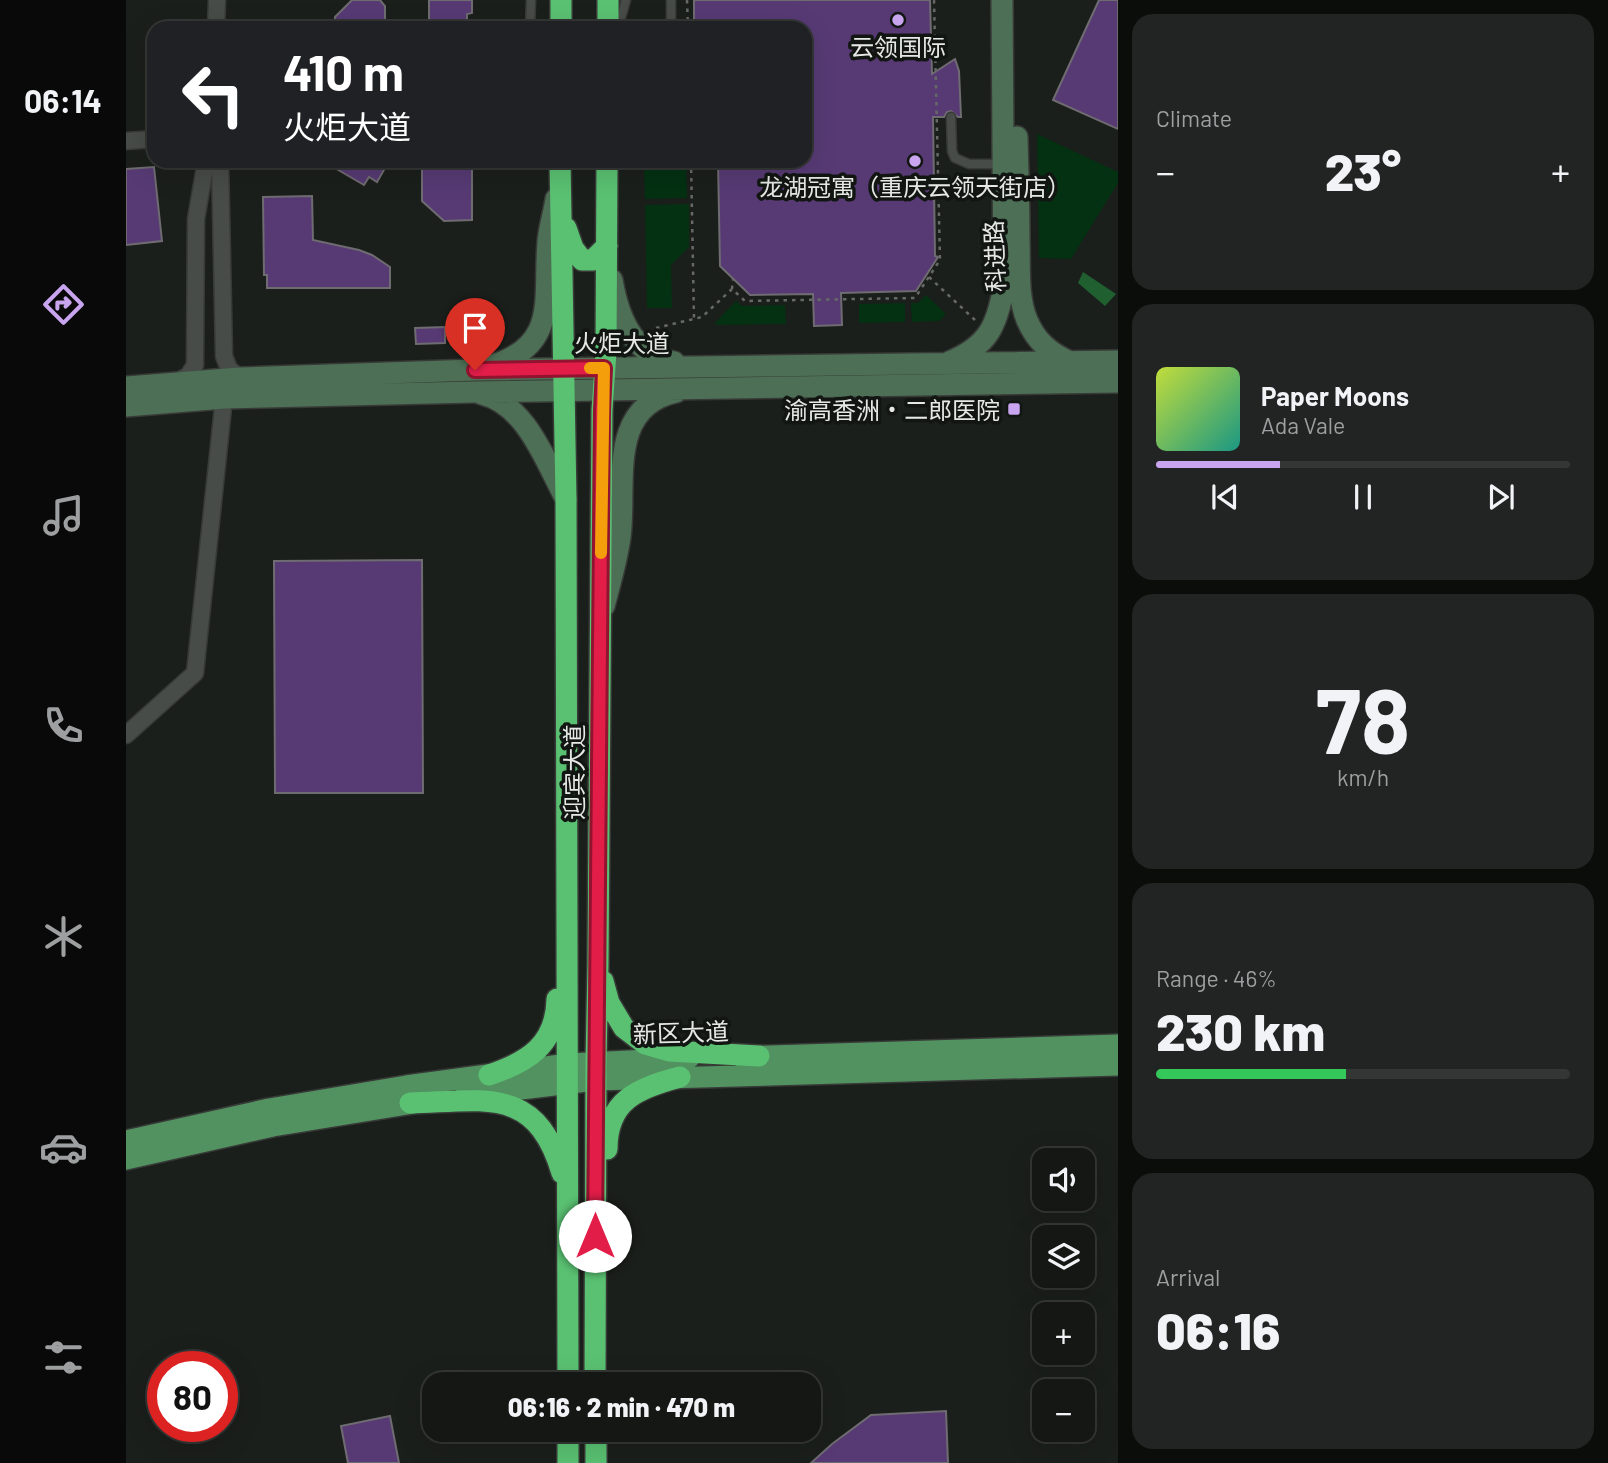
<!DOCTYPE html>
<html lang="en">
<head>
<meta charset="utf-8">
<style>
  body { margin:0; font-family:Barlow,"Noto Sans SC",sans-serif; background:#212422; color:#f1f3f6; height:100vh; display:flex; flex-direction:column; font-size:26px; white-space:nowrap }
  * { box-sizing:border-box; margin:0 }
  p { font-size:23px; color:#9d9fa0 }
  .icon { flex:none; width:38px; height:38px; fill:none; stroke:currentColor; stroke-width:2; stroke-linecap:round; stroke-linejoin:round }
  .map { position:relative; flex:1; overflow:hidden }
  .drawer { display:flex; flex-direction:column; gap:14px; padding:14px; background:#0b0d0b; width:490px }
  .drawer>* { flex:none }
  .guide { position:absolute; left:21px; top:21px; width:665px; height:147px; border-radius:21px; box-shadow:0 7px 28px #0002,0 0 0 2px #333634; background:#202124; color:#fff; overflow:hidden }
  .controls { position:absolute; left:906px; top:1148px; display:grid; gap:14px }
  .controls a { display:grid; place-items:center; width:63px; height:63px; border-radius:14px; background:#141714; box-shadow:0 7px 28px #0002,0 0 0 2px #333634; font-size:35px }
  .speed { position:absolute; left:21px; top:1351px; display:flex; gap:14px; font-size:35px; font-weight:700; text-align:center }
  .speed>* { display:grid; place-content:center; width:91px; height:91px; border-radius:50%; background:#141714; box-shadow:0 7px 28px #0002,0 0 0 2px #333634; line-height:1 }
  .speed .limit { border:10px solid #d22; background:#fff; color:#111 }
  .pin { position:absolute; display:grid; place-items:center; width:60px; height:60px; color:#fff; margin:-72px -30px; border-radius:50% 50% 50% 0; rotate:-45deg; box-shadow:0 0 7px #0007 }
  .pin .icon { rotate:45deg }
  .me { position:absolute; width:77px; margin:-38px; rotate:0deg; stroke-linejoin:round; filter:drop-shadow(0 0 5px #0008) }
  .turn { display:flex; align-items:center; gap:24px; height:147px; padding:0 21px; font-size:32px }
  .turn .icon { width:91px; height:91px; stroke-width:2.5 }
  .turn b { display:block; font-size:49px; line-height:60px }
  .big { font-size:52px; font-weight:800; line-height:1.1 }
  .drawer .tile { flex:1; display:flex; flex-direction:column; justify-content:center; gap:10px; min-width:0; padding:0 24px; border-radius:21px; background:#212422 }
  .drawer .dial { align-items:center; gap:0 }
  .dial b { font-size:91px; line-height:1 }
  .song { display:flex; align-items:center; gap:21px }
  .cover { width:84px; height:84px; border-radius:10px; background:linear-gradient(135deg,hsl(70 70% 55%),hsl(170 70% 35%)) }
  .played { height:7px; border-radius:4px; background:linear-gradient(90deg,#c8a5ee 30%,#333634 30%) }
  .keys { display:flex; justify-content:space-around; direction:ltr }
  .heat { display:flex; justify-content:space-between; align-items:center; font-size:38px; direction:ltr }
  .charge { height:10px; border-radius:5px; background:linear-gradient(90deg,#34c759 46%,#333634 0) }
  .trip { position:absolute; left:296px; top:1372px; width:399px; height:70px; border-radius:21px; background:#141714; box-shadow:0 7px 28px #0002,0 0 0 2px #333634; font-weight:800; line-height:70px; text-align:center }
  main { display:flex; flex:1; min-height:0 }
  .tabs { display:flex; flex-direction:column; width:126px; justify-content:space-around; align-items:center; background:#080908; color:#9d9fa0 }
  .tabs .icon { width:49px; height:49px }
  .tabs .on { color:#c8a5ee }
  .tabs b { font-size:32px; color:#f1f3f6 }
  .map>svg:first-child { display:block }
  .green { fill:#043112 }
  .water { fill:#205f30 }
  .building { fill:#573a74; stroke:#6e6b71; stroke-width:2 }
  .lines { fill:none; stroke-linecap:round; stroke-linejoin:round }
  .lane-casing { stroke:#373a37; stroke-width:11 }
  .street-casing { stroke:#373a37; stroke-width:19 }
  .secondary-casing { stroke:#373a37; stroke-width:24 }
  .primary-casing { stroke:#373a37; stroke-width:24 }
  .highway-casing { stroke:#373a37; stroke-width:24 }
  .path { stroke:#666966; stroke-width:2.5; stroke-dasharray:3.5 5; stroke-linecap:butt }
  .lane { stroke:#474c48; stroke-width:8 }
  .street { stroke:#474c48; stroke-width:16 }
  .secondary { stroke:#4d6f55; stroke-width:21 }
  .primary { stroke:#529261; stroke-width:21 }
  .highway { stroke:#5ac172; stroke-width:21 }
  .route-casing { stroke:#92132f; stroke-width:18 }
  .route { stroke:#e11d48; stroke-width:12 }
  .slow { stroke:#f59e0b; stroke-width:12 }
  .poi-dot { fill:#c8a5ee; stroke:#121612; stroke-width:2.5 }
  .labels { text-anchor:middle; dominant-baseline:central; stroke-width:7; stroke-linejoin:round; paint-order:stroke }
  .poi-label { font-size:24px; fill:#e5e8e5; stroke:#121612 }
  .street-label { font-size:24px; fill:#e5e8e5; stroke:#121612 }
</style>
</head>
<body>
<main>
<nav class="tabs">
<b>06:14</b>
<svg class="icon on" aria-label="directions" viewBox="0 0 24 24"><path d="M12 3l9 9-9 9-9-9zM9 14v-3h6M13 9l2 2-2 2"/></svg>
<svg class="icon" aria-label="music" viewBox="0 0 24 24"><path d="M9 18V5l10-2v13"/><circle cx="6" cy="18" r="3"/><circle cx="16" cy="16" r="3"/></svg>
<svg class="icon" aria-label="phone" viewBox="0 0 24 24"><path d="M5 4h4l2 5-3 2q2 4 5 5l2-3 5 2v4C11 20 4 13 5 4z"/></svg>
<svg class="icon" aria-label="climate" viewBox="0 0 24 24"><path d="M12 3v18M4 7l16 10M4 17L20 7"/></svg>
<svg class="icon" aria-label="car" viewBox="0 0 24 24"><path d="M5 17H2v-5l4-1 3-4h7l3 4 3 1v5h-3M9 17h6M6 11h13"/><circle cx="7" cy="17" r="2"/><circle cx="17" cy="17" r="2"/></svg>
<svg class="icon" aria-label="filters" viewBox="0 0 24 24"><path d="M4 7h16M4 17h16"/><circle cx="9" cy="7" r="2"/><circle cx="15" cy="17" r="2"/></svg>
</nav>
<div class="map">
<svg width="992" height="1463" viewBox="0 0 992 1463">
  <rect width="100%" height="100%" fill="#1b1f1b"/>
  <path class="green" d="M911,134l81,38v11l-47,76 -32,-1z
    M518,161h42l1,37 -42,1z
    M563,204v43l-18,18 1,43h-25l-2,-103z
    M800,295l20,19 -7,7 -27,1 -1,-19h7z
    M610,301l6,5 43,-1 1,19 -69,1 -2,-2z
    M779,303v19l-46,1v-19z"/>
  <path class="water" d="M957,272l33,22 -11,12 -27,-23z"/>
  <path class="building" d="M226,0h28l5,6v22h-50v-11z
    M303,0h43v13l-5,1v14h-38z
    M568,0h236l2,74 23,-15 4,12 2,46h-3l-7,-6 -4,1 -3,5h-11l2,139 3,1 -22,34 -75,2 1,32 -28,1 -1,-32 -63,1 -30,-29 -2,-105h87v-133h-111z
    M973,0h19v129l-65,-29z
    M197,161h66l-12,21 -8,-5 -5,8z
    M296,161h50v59l-28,1 -22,-20z
    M28,167l8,74 -36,4v-76z
    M186,196l1,44 46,10 13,5 18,12v21h-123v-13h-3l-1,-78z
    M319,327v16l-29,1 -1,-16z
    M296,560l1,233h-148l-1,-232z
    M820,1411l2,52h-137l21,-19 39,-29z
    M264,1416l9,47h-51l-7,-37z"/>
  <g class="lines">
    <g class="lane-casing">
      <path id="lane" d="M545,0v28
        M404,28l1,-28
        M492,28l8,-28
        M825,117l1,34 3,7 14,6h34"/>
    </g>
    <g class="street-casing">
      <path id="street" d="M90,28l1,-28
        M0,141l28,-2
        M94,161l4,195 5,13 11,9
        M50,382l12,-6 7,-11 1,-146 10,-58
        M0,735l69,-62 29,-275"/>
    </g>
    <g class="secondary-casing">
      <path id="secondary" d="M891,137c1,34 2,69 2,103 1,26 -2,56 8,80 9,21 22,32 41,41
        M486,280c6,36 21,76 62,82
        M823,362c39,-16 48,-36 55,-76l-2,-286
        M364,366c70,-20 53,-69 58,-124 1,-14 6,-29 8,-43
        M0,387l114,-9 235,-8 643,-9
        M356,394c45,11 64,69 84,105
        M0,406l98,-8 249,-6 645,-10
        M478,606c6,-23 13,-46 16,-69 7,-51 -14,-130 56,-145"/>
    </g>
    <g class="primary-casing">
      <path id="primary" d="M616,1057l376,-12
        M339,1096l130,-16 523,-15
        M0,1141l143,-32 137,-23 162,-22 121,-6
        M0,1159l147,-33 153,-25"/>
    </g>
    <g class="highway-casing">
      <path id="highway" d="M482,0v28
        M435,28v-28
        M434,161l6,338 2,885
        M440,228l7,20 9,12h11l14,-14
        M477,981l6,22 15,25 21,16 24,7 90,5
        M363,1075c39,-13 67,-30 68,-76
        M284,1103c75,-2 126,-18 152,70
        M481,1149c0,-49 31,-61 73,-72
        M469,1384l1,-323 2,-96 4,-555 4,-58 1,-191
        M470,1430v33
        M442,1463v-33"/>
    </g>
    <path class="path" d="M561,0l1,28
      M565,161l3,158
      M803,277l46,43
      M606,289l1,-10
      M530,328l46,-11 30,-28 13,12 170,-3 25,-38 -6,-260"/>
    <use href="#lane" class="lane"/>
    <use href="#street" class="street"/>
    <use href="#secondary" class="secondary"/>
    <use href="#primary" class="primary"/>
    <use href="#highway" class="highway"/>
  </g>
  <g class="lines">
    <g class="route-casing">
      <path id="route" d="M349,370l129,-2 -2,42 -7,826"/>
    </g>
    <use href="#route" class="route"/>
    <path class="slow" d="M464,368h14l-3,185"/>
  </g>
  <g class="poi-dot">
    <circle cx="772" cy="20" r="7"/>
    <circle cx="789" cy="161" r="7"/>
    <rect x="881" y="402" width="14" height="14" rx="3.5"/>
  </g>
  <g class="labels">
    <g class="poi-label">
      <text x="772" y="46">云领国际</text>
      <text x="789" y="186">龙湖冠寓（重庆云领天街店）</text>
      <text x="874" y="409" text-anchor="end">渝高香洲‧二郎医院</text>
    </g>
    <g class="street-label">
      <text transform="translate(868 256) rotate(-92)">科进路</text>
      <text x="496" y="342">火炬大道</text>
      <text transform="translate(447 772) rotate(-90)">迎宾大道</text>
      <text transform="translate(555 1032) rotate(-2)">新区大道</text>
    </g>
  </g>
</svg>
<div class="controls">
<a><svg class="icon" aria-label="sound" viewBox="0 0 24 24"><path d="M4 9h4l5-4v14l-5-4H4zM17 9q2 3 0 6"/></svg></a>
<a><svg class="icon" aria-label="layers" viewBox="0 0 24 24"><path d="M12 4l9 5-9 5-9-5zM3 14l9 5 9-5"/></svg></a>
<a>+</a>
<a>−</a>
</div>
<div class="speed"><div class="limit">80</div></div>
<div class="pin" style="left:349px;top:370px;background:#d93025"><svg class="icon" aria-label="arrive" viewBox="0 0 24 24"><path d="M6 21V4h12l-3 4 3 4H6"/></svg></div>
<svg class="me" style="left:469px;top:1236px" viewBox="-20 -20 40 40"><circle r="19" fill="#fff"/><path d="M0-13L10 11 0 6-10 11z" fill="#e11d48"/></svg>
<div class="trip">06:16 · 2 min · 470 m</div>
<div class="guide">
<div class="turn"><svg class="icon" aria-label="left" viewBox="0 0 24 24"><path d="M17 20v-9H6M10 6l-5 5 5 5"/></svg><div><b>410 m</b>火炬大道</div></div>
</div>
</div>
<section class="drawer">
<div class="tile"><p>Climate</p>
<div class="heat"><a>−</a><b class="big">23°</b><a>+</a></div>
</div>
<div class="tile">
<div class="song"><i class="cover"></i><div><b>Paper Moons</b><p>Ada Vale</p></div></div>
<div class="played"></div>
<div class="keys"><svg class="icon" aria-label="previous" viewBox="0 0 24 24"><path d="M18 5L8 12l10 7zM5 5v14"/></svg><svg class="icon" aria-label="pause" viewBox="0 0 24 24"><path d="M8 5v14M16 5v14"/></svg><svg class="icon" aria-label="next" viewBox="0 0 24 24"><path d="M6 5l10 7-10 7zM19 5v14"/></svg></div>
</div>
<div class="tile dial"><b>78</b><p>km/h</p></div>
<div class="tile"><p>Range · 46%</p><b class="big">230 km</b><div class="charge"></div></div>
<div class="tile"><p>Arrival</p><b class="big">06:16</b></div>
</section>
</main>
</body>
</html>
